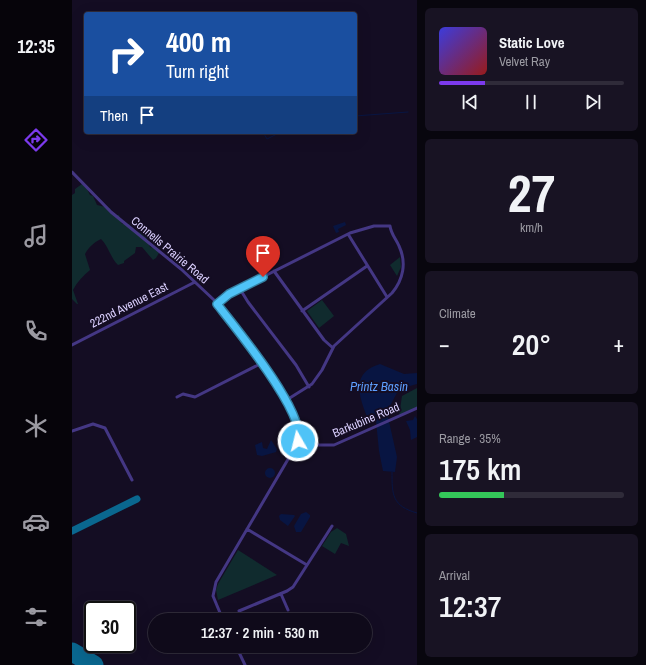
<!DOCTYPE html>
<html lang="en">
<head>
<meta charset="utf-8">
<style>
  body { margin:0; font-family:"Archivo Narrow",sans-serif; background:#181323; color:#f1f3f6; height:100vh; display:flex; flex-direction:column; font-size:15px; white-space:nowrap }
  * { box-sizing:border-box; margin:0 }
  p { font-size:13px; color:#9b9aa2 }
  .icon { flex:none; width:22px; height:22px; fill:none; stroke:currentColor; stroke-width:2; stroke-linecap:round; stroke-linejoin:round }
  .map { position:relative; flex:1; overflow:hidden }
  .drawer { display:flex; flex-direction:column; gap:8px; padding:8px; background:#08060e; width:229px }
  .drawer>* { flex:none }
  .banner { position:absolute; left:12px; top:12px; width:273px; height:122px; border-radius:4px; box-shadow:0 4px 16px #0002,0 0 0 1px #2f2b39; background:#1a4fa0; color:#fff; overflow:hidden }
  .speed { position:absolute; left:12px; top:601px; display:flex; gap:8px; font-size:20px; font-weight:700; text-align:center }
  .speed>* { display:grid; place-content:center; width:52px; height:52px; border-radius:50%; background:#0f0a1a; box-shadow:0 4px 16px #0002,0 0 0 1px #2f2b39; line-height:1 }
  .speed .limit { border:2px solid #111; border-radius:6px; background:#fff; color:#111 }
  .pin { position:absolute; display:grid; place-items:center; width:34px; height:34px; color:#fff; margin:-41px -17px; border-radius:50% 50% 50% 0; rotate:-45deg; box-shadow:0 0 4px #0007 }
  .pin .icon { rotate:45deg }
  .me { position:absolute; width:44px; margin:-22px; rotate:352deg; stroke-linejoin:round; filter:drop-shadow(0 0 3px #0008) }
  .turn { display:flex; align-items:center; gap:14px; height:84px; padding:0 16px; font-size:18px }
  .turn .icon { width:52px; height:52px; stroke-width:2.5 }
  .turn b { display:block; font-size:28px; line-height:34px }
  .then { display:flex; align-items:center; height:38px; padding:0 16px; background:#0003; gap:8px; font-size:15px }
  .big { font-size:30px; font-weight:600; line-height:1.1 }
  .drawer .card { flex:1; display:flex; flex-direction:column; justify-content:center; gap:6px; min-width:0; padding:0 14px; border-radius:6px; background:#181323 }
  .drawer .dial { align-items:center; gap:0 }
  .dial b { font-size:52px; line-height:1 }
  .song { display:flex; align-items:center; gap:12px }
  .cover { width:48px; height:48px; border-radius:6px; background:linear-gradient(135deg,hsl(240 70% 55%),hsl(0 70% 35%)) }
  .played { height:4px; border-radius:2px; background:linear-gradient(90deg,#7c3aed 25%,#2f2b39 25%) }
  .keys { display:flex; justify-content:space-around; direction:ltr }
  .heat { display:flex; justify-content:space-between; align-items:center; font-size:22px; direction:ltr }
  .charge { height:6px; border-radius:3px; background:linear-gradient(90deg,#34c759 35%,#2f2b39 0) }
  .trip { position:absolute; left:76px; top:613px; width:224px; height:40px; border-radius:20px; background:#0f0a1a; box-shadow:0 4px 16px #0002,0 0 0 1px #2f2b39; font-weight:600; line-height:40px; text-align:center }
  main { display:flex; flex:1; min-height:0 }
  .dock { display:flex; flex-direction:column; width:72px; justify-content:space-around; align-items:center; background:#06040a; color:#9b9aa2 }
  .dock .icon { width:28px; height:28px }
  .dock .selected { color:#7c3aed }
  .dock b { font-size:18px; color:#f1f3f6 }
  .map>svg:first-child { display:block }
  .green { fill:#102b2e }
  .water { fill:#081542 }
  .lines { fill:none; stroke-linecap:round; stroke-linejoin:round }
  .stream { stroke:#081542; stroke-width:1 }
  .taxiway { stroke:#0a678f; stroke-width:7 }
  .runway { stroke:#0a678f; stroke-width:19 }
  .minor { stroke:#443784; stroke-width:3 }
  .route-casing { stroke:#337fa1; stroke-width:10 }
  .route { stroke:#4fc3f7; stroke-width:7 }
  .labels { text-anchor:middle; dominant-baseline:central; stroke-width:4; stroke-linejoin:round; paint-order:stroke }
  .street-label { font-size:12px; fill:#dbd0ff; stroke:#140d23 }
  .water-label { font-size:13px; font-style:italic; fill:#5e9fff; stroke:#140d23 }
</style>
</head>
<body>
<main>
<nav class="dock">
<b>12:35</b>
<svg class="icon selected" aria-label="directions" viewBox="0 0 24 24"><path d="M12 3l9 9-9 9-9-9zM9 14v-3h6M13 9l2 2-2 2"/></svg>
<svg class="icon" aria-label="music" viewBox="0 0 24 24"><path d="M9 18V5l10-2v13"/><circle cx="6" cy="18" r="3"/><circle cx="16" cy="16" r="3"/></svg>
<svg class="icon" aria-label="phone" viewBox="0 0 24 24"><path d="M5 4h4l2 5-3 2q2 4 5 5l2-3 5 2v4C11 20 4 13 5 4z"/></svg>
<svg class="icon" aria-label="climate" viewBox="0 0 24 24"><path d="M12 3v18M4 7l16 10M4 17L20 7"/></svg>
<svg class="icon" aria-label="car" viewBox="0 0 24 24"><path d="M5 17H2v-5l4-1 3-4h7l3 4 3 1v5h-3M9 17h6M6 11h13"/><circle cx="7" cy="17" r="2"/><circle cx="17" cy="17" r="2"/></svg>
<svg class="icon" aria-label="filters" viewBox="0 0 24 24"><path d="M4 7h16M4 17h16"/><circle cx="9" cy="7" r="2"/><circle cx="15" cy="17" r="2"/></svg>
</nav>
<div class="map">
<svg width="345" height="665" viewBox="0 0 345 665">
  <rect width="100%" height="100%" fill="#140d23"/>
  <path class="green" d="M10,184l5,5 3,6 3,1 4,9 13,3 3,7h6l3,9h7l8,9 3,-1 5,2 5,13 7,2 2,4 -3,5 -3,2 -11,-13h-6l-1,6 -11,8v2l-6,2c-8,-8 -9,-18 -17,-26 -8,4 -12,8 -16,15l5,16c-7,6 -13,12 -17,20l5,14h-1l-5,-5v-104l3,-2v-4z
    M328,257l1,10 -4,9 -7,-11z
    M250,300l12,16 -15,12 -12,-17z
    M345,388v19l-18,9 3,-20z
    M265,528l9,6 3,12 -8,-3 -6,11 -13,-8 9,-14z
    M166,550l39,25 -59,25 -2,-10 2,-6z"/>
  <path class="water" d="M273,222l1,3 -8,4 1,3 -3,1 -3,-7z
    M308,364l24,10 13,-1v11l-18,5 -8,15 -3,13 9,40 -2,15 -12,-1 -4,-20 -3,-30 -8,-2c-9,-22 -18,-46 12,-55z
    M343,416l2,3v18l-6,3 -1,-10 -4,-9 7,-1z
    M199,440l6,9 -1,3 -14,4 -5,-1 -2,-10 7,-3 1,6 4,1z
    M193 473a5 5 0 1 1 10 0a5 5 0 1 1-10 0Z
    M234,512l4,3v2l-9,15h-5l-2,-6 7,-12z
    M209,514l13,1 1,1 -7,10 -8,-6 -1,-4z"/>
  <g class="lines">
    <path class="stream" d="M283,116l53,-4
      M191,132l4,7 14,-7
      M320,472c0,23 0,34 25,41"/>
    <path class="taxiway" d="M0,531l65,-32"/>
    <path class="runway" d="M0,652l22,13"/>
    <path class="minor" d="M0,172l39,40 70,57 33,31 56,73 27,52 2,8 -2,11 -81,138 -3,14 10,24
      M276,234l39,63
      M202,271l50,69 9,8
      M168,289l8,13 48,63 13,22
      M145,304l12,-10 121,-61 24,-7h16c1,8 6,13 9,20 8,17 4,34 -7,47l-58,53 -12,24 -10,14 -27,17
      M230,311l65,-45
      M0,345l123,-63
      M105,397l6,-3 12,3 67,-34
      M0,431l21,-7 12,4 27,52
      M226,441l14,4h22l83,-37
      M175,529l60,36
      M209,594l7,16
      M167,611l48,-20 6,-4 39,-61
      M164,646l9,19"/>
  </g>
  <g class="lines">
    <g class="route-casing">
      <path id="route" d="M191,277l-34,17 -12,10c18,23 90,110 81,137"/>
    </g>
    <use href="#route" class="route"/>
  </g>
  <g class="labels">
    <g class="street-label">
      <text transform="translate(98 250) rotate(40)">Connells Prairie Road</text>
      <text transform="translate(57 305) rotate(-27)">222nd Avenue East</text>
      <text transform="translate(294 420) rotate(-23)">Barkubine Road</text>
    </g>
    <g class="water-label">
      <text x="307" y="386">Printz Basin</text>
    </g>
  </g>
</svg>
<div class="speed"><div class="limit">30</div></div>
<div class="pin" style="left:191px;top:277px;background:#d93025"><svg class="icon" aria-label="arrive" viewBox="0 0 24 24"><path d="M6 21V4h12l-3 4 3 4H6"/></svg></div>
<svg class="me" style="left:226px;top:441px" viewBox="-20 -20 40 40"><circle r="17" fill="#4fc3f7" stroke="#fff" stroke-width="3"/><path d="M0-11L8 9 0 5-8 9z" fill="#fff"/></svg>
<div class="trip">12:37 · 2 min · 530 m</div>
<div class="banner">
<div class="turn"><svg class="icon" aria-label="right" viewBox="0 0 24 24"><path d="M7 20v-9h11M14 6l5 5-5 5"/></svg><div><b>400 m</b>Turn right</div></div>
<div class="then">Then<svg class="icon" aria-label="arrive" viewBox="0 0 24 24"><path d="M6 21V4h12l-3 4 3 4H6"/></svg></div>
</div>
</div>
<section class="drawer">
<div class="card">
<div class="song"><i class="cover"></i><div><b>Static Love</b><p>Velvet Ray</p></div></div>
<div class="played"></div>
<div class="keys"><svg class="icon" aria-label="previous" viewBox="0 0 24 24"><path d="M18 5L8 12l10 7zM5 5v14"/></svg><svg class="icon" aria-label="pause" viewBox="0 0 24 24"><path d="M8 5v14M16 5v14"/></svg><svg class="icon" aria-label="next" viewBox="0 0 24 24"><path d="M6 5l10 7-10 7zM19 5v14"/></svg></div>
</div>
<div class="card dial"><b>27</b><p>km/h</p></div>
<div class="card"><p>Climate</p>
<div class="heat"><a>−</a><b class="big">20°</b><a>+</a></div>
</div>
<div class="card"><p>Range · 35%</p><b class="big">175 km</b><div class="charge"></div></div>
<div class="card"><p>Arrival</p><b class="big">12:37</b></div>
</section>
</main>
</body>
</html>
